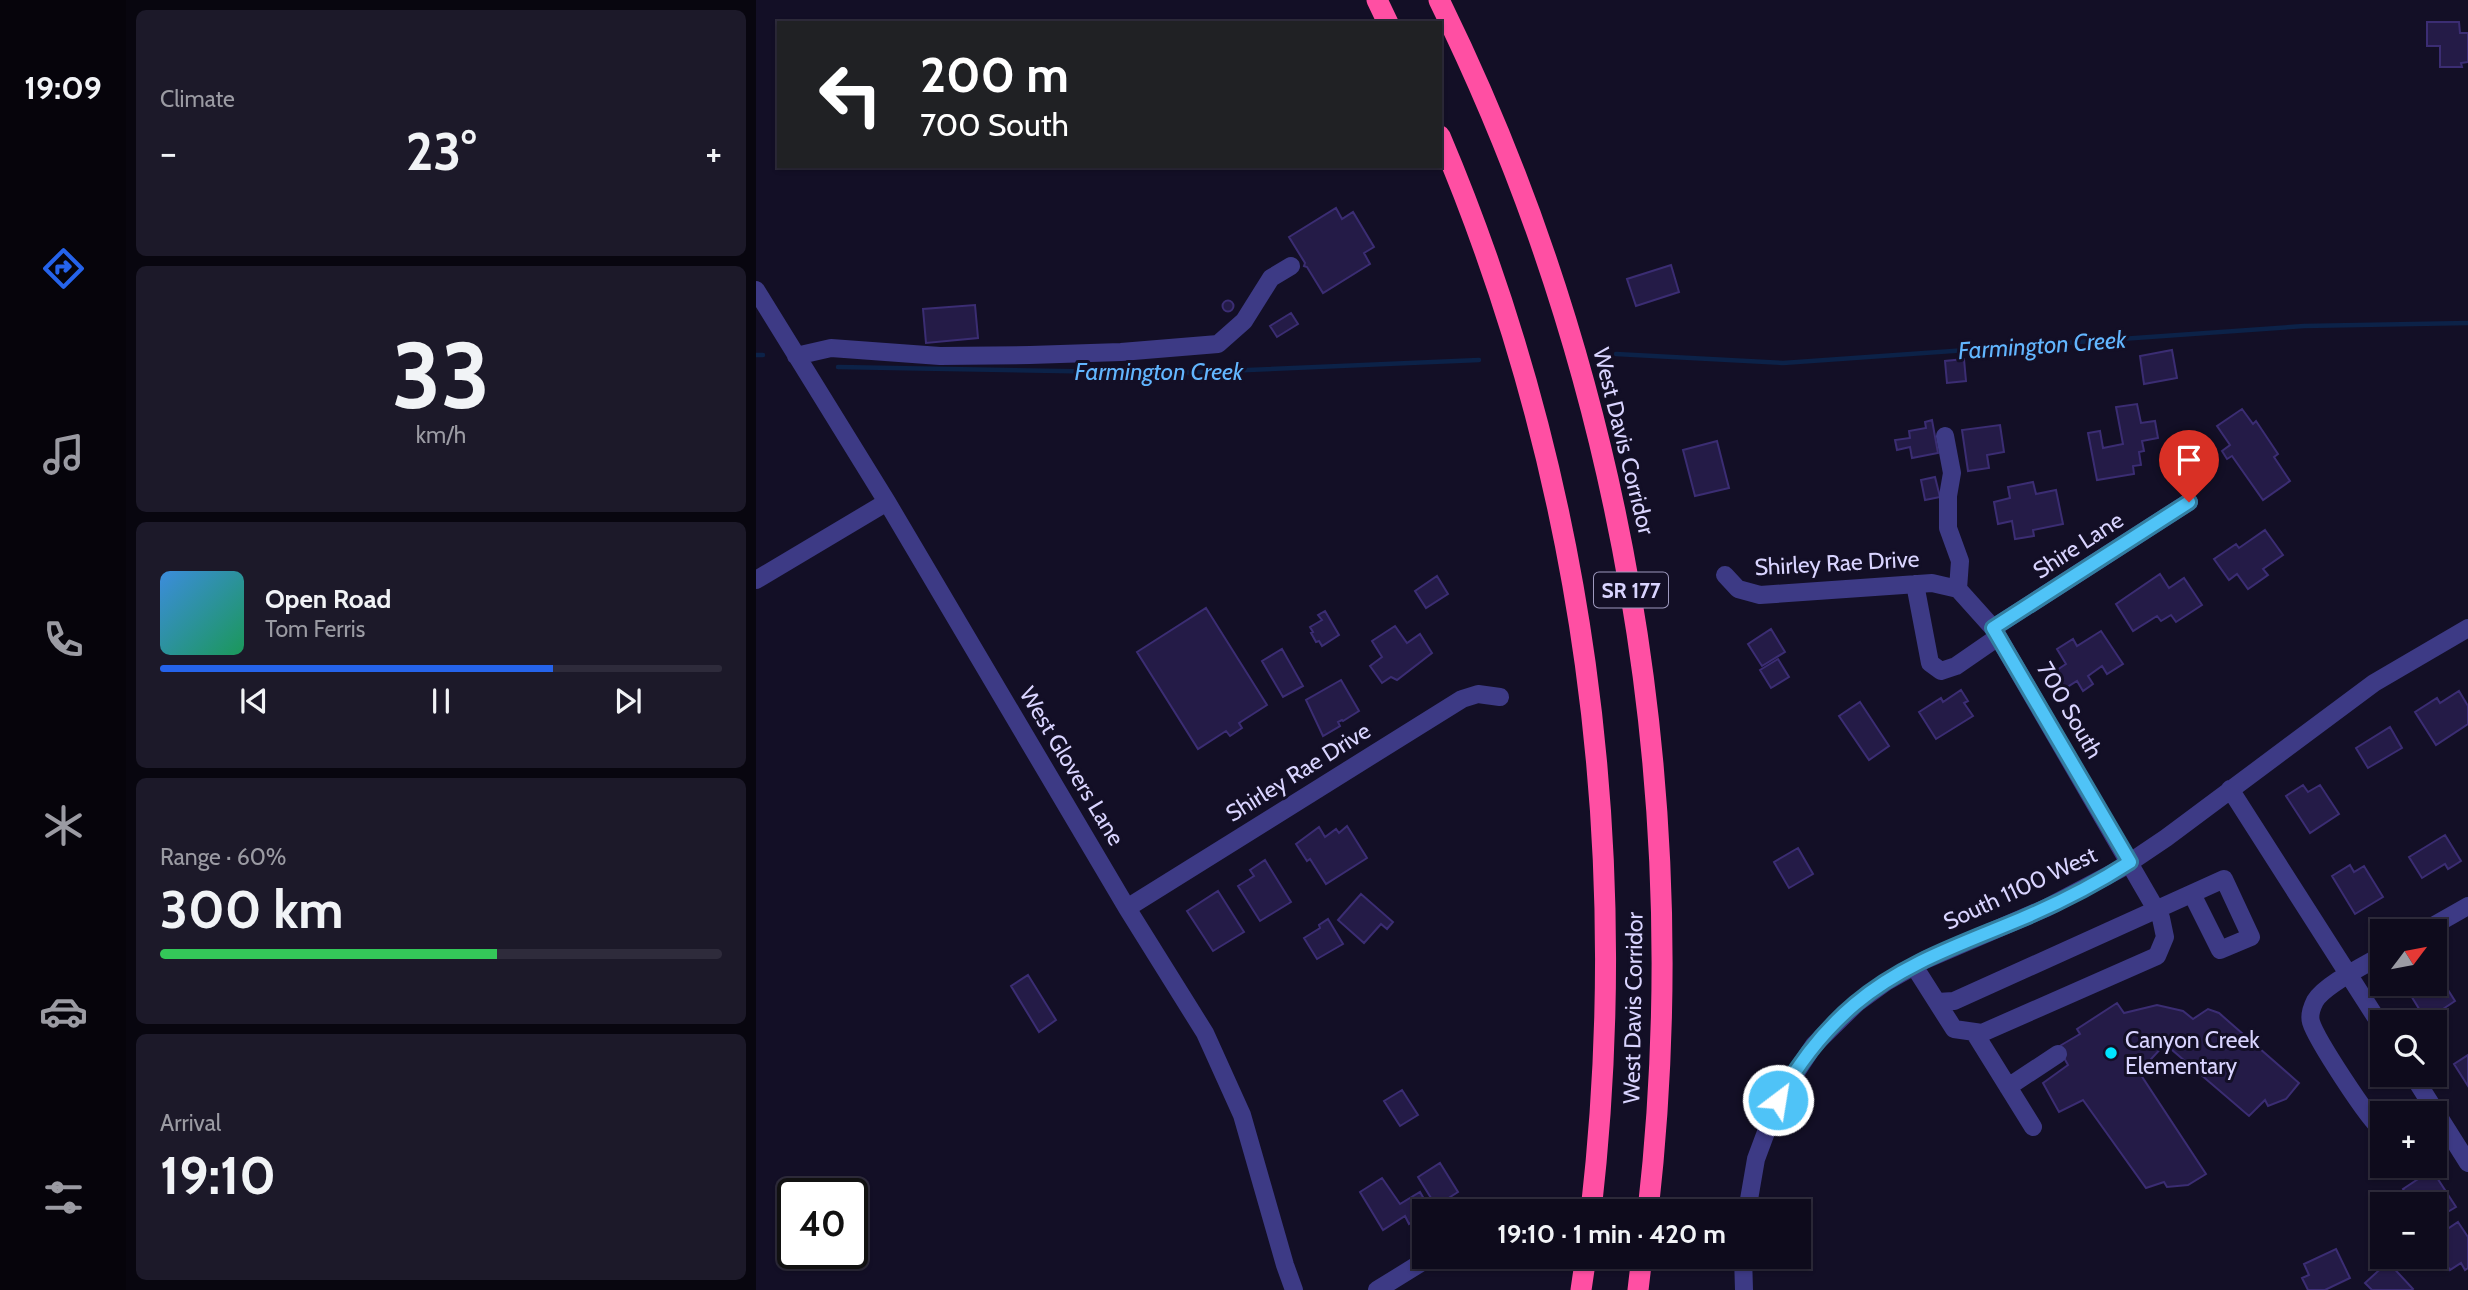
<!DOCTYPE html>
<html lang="en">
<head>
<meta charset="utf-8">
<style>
  body { margin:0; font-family:Cabin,sans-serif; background:#1c1929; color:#f1f3f6; height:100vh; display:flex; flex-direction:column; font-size:26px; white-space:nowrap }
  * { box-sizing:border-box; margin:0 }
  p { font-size:23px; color:#9b9ba3 }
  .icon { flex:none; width:38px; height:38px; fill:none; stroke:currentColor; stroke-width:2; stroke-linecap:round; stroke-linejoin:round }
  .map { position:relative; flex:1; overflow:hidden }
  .panel { display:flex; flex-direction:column; gap:10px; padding:10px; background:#08060f; width:630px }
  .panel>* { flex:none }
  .banner { position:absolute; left:21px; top:21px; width:665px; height:147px; border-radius:0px; box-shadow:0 2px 5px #0004,0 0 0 2px #2e2b3b; background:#202124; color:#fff; overflow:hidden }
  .needle { width:46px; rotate:58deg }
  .tools { position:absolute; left:1614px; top:919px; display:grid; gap:14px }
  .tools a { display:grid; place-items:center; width:77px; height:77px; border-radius:0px; background:#0e0b1c; box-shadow:0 2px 5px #0004,0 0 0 2px #2e2b3b; font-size:35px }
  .speed { position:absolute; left:21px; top:1178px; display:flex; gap:14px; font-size:35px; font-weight:700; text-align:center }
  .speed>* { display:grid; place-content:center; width:91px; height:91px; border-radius:50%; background:#0e0b1c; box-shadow:0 2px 5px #0004,0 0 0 2px #2e2b3b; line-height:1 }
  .speed .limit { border:4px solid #111; border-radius:10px; background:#fff; color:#111 }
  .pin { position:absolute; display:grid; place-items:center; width:60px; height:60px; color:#fff; margin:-72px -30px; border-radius:50% 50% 50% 0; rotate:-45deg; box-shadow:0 0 7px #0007 }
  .pin .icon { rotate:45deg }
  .me { position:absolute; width:77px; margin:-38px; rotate:31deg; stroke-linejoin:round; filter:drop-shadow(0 0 5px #0008) }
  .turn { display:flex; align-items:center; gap:24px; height:147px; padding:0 28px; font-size:32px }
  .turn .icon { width:91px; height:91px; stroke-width:2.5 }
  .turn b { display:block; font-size:49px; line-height:60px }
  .big { font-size:52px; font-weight:700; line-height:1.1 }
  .panel .widget { flex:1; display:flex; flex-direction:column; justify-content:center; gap:10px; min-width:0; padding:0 24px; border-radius:10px; background:#1c1929 }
  .panel .dial { align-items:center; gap:0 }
  .dial b { font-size:91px; line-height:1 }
  .song { display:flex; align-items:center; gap:21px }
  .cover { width:84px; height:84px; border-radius:10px; background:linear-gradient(135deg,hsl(210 70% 55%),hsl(150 70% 35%)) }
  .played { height:7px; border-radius:4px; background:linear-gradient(90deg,#2563eb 70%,#2e2b3b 70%) }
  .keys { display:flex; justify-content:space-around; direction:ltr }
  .heat { display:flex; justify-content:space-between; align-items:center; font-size:38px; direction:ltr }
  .charge { height:10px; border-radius:5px; background:linear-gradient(90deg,#34c759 60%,#2e2b3b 0) }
  .trip { position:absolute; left:656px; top:1199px; width:399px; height:70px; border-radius:0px; background:#0e0b1c; box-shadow:0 2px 5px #0004,0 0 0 2px #2e2b3b; font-weight:700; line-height:70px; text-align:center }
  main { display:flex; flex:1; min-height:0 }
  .tab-bar { display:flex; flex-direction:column; width:126px; justify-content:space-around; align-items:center; background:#06040b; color:#9b9ba3 }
  .tab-bar .icon { width:49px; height:49px }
  .tab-bar .current { color:#2563eb }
  .tab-bar b { font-size:32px; color:#f1f3f6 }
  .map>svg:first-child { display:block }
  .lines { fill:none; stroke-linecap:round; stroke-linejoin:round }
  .stream { stroke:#0c2248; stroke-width:4.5 }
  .building { fill:#241b47; stroke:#3b2d73; stroke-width:2 }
  .minor { stroke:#3d3a85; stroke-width:18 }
  .highway { stroke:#ff4fa3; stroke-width:21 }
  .route-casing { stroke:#337fa1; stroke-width:18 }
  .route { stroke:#4fc3f7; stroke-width:12 }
  .poi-dot { fill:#00e5ff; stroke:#130f26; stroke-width:2.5 }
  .labels { text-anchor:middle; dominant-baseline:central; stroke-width:6; stroke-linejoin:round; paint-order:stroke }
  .shield { fill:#130f26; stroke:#9e99be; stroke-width:2 }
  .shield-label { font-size:21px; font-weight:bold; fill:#d9d4ff }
  .street-label { font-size:23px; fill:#d9d4ff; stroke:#130f26 }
  .poi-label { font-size:23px; fill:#d9d4ff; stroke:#130f26; text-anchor:start }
  .water-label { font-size:24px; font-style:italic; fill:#62b6ff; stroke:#130f26 }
</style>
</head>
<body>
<main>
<nav class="tab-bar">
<b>19:09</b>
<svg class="icon current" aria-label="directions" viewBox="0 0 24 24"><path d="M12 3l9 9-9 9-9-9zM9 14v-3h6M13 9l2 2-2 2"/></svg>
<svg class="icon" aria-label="music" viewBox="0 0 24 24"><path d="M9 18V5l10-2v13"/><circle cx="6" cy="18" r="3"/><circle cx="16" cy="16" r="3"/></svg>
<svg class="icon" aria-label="phone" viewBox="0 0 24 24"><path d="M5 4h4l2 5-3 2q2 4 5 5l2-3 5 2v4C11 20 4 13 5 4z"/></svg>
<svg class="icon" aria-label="climate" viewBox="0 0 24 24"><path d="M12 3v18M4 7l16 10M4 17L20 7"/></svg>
<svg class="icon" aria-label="car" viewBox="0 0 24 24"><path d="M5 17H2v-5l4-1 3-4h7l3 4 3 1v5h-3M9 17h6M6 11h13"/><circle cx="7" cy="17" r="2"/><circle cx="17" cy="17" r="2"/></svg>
<svg class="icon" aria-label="filters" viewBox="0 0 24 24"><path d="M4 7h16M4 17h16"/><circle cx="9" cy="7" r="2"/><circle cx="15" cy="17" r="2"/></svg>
</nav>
<section class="panel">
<div class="widget"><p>Climate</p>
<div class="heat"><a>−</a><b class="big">23°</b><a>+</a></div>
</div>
<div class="widget dial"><b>33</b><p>km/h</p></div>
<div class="widget">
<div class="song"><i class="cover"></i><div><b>Open Road</b><p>Tom Ferris</p></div></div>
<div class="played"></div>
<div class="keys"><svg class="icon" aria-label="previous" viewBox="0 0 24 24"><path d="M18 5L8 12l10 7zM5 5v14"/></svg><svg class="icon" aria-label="pause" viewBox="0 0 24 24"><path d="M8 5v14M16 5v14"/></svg><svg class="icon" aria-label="next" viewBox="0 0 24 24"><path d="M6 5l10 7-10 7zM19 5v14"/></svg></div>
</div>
<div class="widget"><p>Range · 60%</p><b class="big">300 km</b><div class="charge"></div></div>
<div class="widget"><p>Arrival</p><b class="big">19:10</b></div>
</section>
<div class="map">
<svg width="1712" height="1290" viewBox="0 0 1712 1290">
  <rect width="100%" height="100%" fill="#130f26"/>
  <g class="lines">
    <path class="stream" d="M860,354l167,9 521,-37 164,-3
      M0,355h7
      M82,367l338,6 303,-13"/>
  </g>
  <path class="building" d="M1671,22h32l1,11h8v29l-7,1 1,4h-22v-21h-13z
    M580,208l6,11 11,-7 21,35 -10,6 6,11 -47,29 -16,-26 -3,-1 1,-3 -16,-26z
    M915,265l8,27 -43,14 -9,-27z
    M466.5 306a5.5 5.5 0 1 1 11 0a5.5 5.5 0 1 1-11 0Z
    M219,305l3,33 -52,5 -3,-34z
    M535,313l7,11 -21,13 -7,-11z
    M1416,350l5,28 -33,6 -4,-28z
    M1208,359l2,22 -19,2 -2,-22z
    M1381,404l4,19 14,-2 3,17 -16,3 2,10 -5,1 2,13 -8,1 1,8 -37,6 -9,-47 12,-2 3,17 20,-4 -7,-37z
    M1486,409l11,15 3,-3 22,33 -4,3 16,24 -27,19 -31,-44 -5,3 -5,-8 8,-6 -13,-19z
    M1176,420l6,33 -26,5 -2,-11 -13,3 -2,-10 15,-2 -1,-7 17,-3 -1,-6z
    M1244,425l4,27 -17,3 2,13 -21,3 -6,-41z
    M961,441l12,47 -34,8 -12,-46z
    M1179,477l5,20 -15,3 -4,-20z
    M1277,482l3,12 20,-4 7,34 -30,6 1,6 -19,3 -3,-18 -14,3 -4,-22 16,-4 -2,-11z
    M1509,530l18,25 -20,14 5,6 -20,14 -11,-15 -8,6 -15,-21 22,-15 3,4z
    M1404,574l9,14 15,-10 18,27 -26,17 -5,-7 -10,6 -4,-5 -24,15 -17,-27z
    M681,576l11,18 -22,14 -11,-17z
    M450,608l61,97 -28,18 3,5 -12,8 -4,-5 -28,18 -61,-97z
    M569,611l14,24 -17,11 -3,-5 -3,1 -5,-9 2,-1 -3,-5 12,-7 -4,-5z
    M639,626l12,17 13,-9 12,19 -35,27 -6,-3 -9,6 -12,-17 12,-9 -10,-16z
    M1015,629l14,23 -23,14 -14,-22z
    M1345,631l22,33 -16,10 -5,-8 -14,10 5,8 -10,7 -6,-10 -13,8 -10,-17 12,-8 -9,-15 16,-10 4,7z
    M526,649l21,37 -20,11 -21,-36z
    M1022,659l11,18 -18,11 -11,-18z
    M585,680l18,31 -16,10 -1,-1 -4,2 2,4 -17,10 -17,-36z
    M1205,690l7,11 -4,2 9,13 -37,23 -17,-27 22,-14 2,4z
    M1703,691l9,15v18l-32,21 -21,-33 22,-14 3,5z
    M1104,702l29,44 -20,14 -30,-44z
    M1634,727l12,21 -34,20 -12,-20z
    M1547,785l5,7 12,-7 19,29 -29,19 -24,-37z
    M591,826l20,32 -41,26 -16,-25 -3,2 -11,-17 23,-17 6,10 11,-8 3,4z
    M1689,835l16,26 -13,8 -3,-5 -23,14 -13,-21z
    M1042,848l15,26 -24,14 -15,-26z
    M509,860l26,42 -31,19 -22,-35 16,-10 -4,-6z
    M1594,865l4,7 10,-6 19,31 -28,17 -23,-38z
    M462,891l26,41 -31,19 -26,-40z
    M605,894l32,28 -6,7 -6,-5 -17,19 -26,-23z
    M572,919l15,25 -26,15 -13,-21 16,-10 -1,-3z
    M1680,971l19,30 -12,8 4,7 -13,8 -7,-2 -20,-33 8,-5h19z
    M272,975l28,45 -17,12 -28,-46z
    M1361,1003l7,10 33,-8 26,6 10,8 15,-10 11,4 80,70 -13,16 -18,7 -3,-6 -16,16 -84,-72 -26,28 67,102 -18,11 -21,2 -3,-5 -18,6 -63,-88 -24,12 -16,-29 25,-18 -10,-18 22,-13 -3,-5z
    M1712,1055v31l-14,-22z
    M646,1090l16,25 -18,11 -16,-25z
    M684,1163l18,29 -22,14 -18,-29z
    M1676,1170l24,37 -17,10 -5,-6v-7h-21l-10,-15z
    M626,1178l18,26 20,-12 11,19h-7v3l-15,10 -4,-8 -22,14 -23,-38z
    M1702,1222l10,15v31l-3,2 -4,-7 -11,7 -16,-25v-7z
    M1580,1249l14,29 -25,12h-17l-6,-12 7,-3 -5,-11z
    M1632,1262l25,27 -1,1h-40l-7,-7z"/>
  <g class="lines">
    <path class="minor" d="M0,290l131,212 240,406 78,125 37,82 43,150 9,25
      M40,356l35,-8 109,8 90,-1 91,-3 97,-8 26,-23 27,-43 20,-12
      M1189,436l7,37 -4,23v32l12,33 -2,28
      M969,575l13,14 22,6 172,-12 26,6
      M0,580l131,-78
      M1159,584l15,79 11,8 15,-5 42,-29
      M1237,628l196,-126
      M1474,789l152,238
      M371,908l335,-209 16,-5 22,3
      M1668,931l44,-25
      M1626,955c-17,10 -58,30 -67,46 -3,6 -6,14 -4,21 5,17 57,97 71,108
      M1158,966l40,63 28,4 175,-77 8,-19 -4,-19 -168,-290 -35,-39
      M1181,1002l17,-1 270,-122 27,58 -31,13 -28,-56
      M1218,1032l59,95
      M1656,1074l56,89
      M1252,1087l50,-33
      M991,1211l9,-52 22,-59 36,-55 43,-42 29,-21 39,-22 121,-52 74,-39 46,-31 208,-155 94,-55
      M987,1256l1,34
      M621,1290l55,-34"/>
    <path class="highway" d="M621,0l11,23
      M683,0c184,374 256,797 209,1211
      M684,136c144,340 193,709 151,1075
      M825,1290l5,-34
      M882,1290l4,-34"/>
  </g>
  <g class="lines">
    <g class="route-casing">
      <path id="route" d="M1022,1100c20,-36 45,-69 77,-96 48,-41 109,-61 166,-85 38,-16 75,-35 109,-57l-137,-234 196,-126"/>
    </g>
    <use href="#route" class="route"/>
  </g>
  <circle class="poi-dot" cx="1355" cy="1053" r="7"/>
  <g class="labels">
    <rect class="shield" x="838" y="572.5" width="74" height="35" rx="5"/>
    <g class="shield-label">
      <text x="875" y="590">SR 177</text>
    </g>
    <g class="street-label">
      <text transform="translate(868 441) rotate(76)">West Davis Corridor</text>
      <text transform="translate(1322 545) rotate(-33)">Shire Lane</text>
      <text transform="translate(1081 563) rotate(-3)">Shirley Rae Drive</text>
      <text transform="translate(1314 710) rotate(60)">700 South</text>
      <text transform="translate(316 766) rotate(59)">West Glovers Lane</text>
      <text transform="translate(542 772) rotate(-32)">Shirley Rae Drive</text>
      <text transform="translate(1264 888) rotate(-25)">South 1100 West</text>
      <text transform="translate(877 1008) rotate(-89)">West Davis Corridor</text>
    </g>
    <g class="poi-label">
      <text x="1369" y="1040">Canyon Creek<tspan x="1369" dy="26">Elementary</tspan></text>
    </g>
    <g class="water-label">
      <text transform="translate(1286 345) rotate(-4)">Farmington Creek</text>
      <text x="403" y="371">Farmington Creek</text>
    </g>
  </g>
</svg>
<div class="tools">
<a><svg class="needle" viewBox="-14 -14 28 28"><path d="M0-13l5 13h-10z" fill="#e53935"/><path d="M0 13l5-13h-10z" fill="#9b9ba3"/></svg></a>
<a><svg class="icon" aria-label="search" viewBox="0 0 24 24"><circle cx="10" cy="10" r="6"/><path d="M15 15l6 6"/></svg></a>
<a>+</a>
<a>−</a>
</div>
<div class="speed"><div class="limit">40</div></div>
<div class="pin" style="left:1433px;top:502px;background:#d93025"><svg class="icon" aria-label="arrive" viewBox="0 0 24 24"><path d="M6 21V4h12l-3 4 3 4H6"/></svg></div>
<svg class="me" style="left:1022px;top:1100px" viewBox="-20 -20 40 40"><circle r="17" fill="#4fc3f7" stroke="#fff" stroke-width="3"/><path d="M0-11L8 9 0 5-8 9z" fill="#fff"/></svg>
<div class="trip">19:10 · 1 min · 420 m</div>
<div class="banner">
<div class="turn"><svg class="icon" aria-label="left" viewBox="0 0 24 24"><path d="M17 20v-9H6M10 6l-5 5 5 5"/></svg><div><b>200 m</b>700 South</div></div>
</div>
</div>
</main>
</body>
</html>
